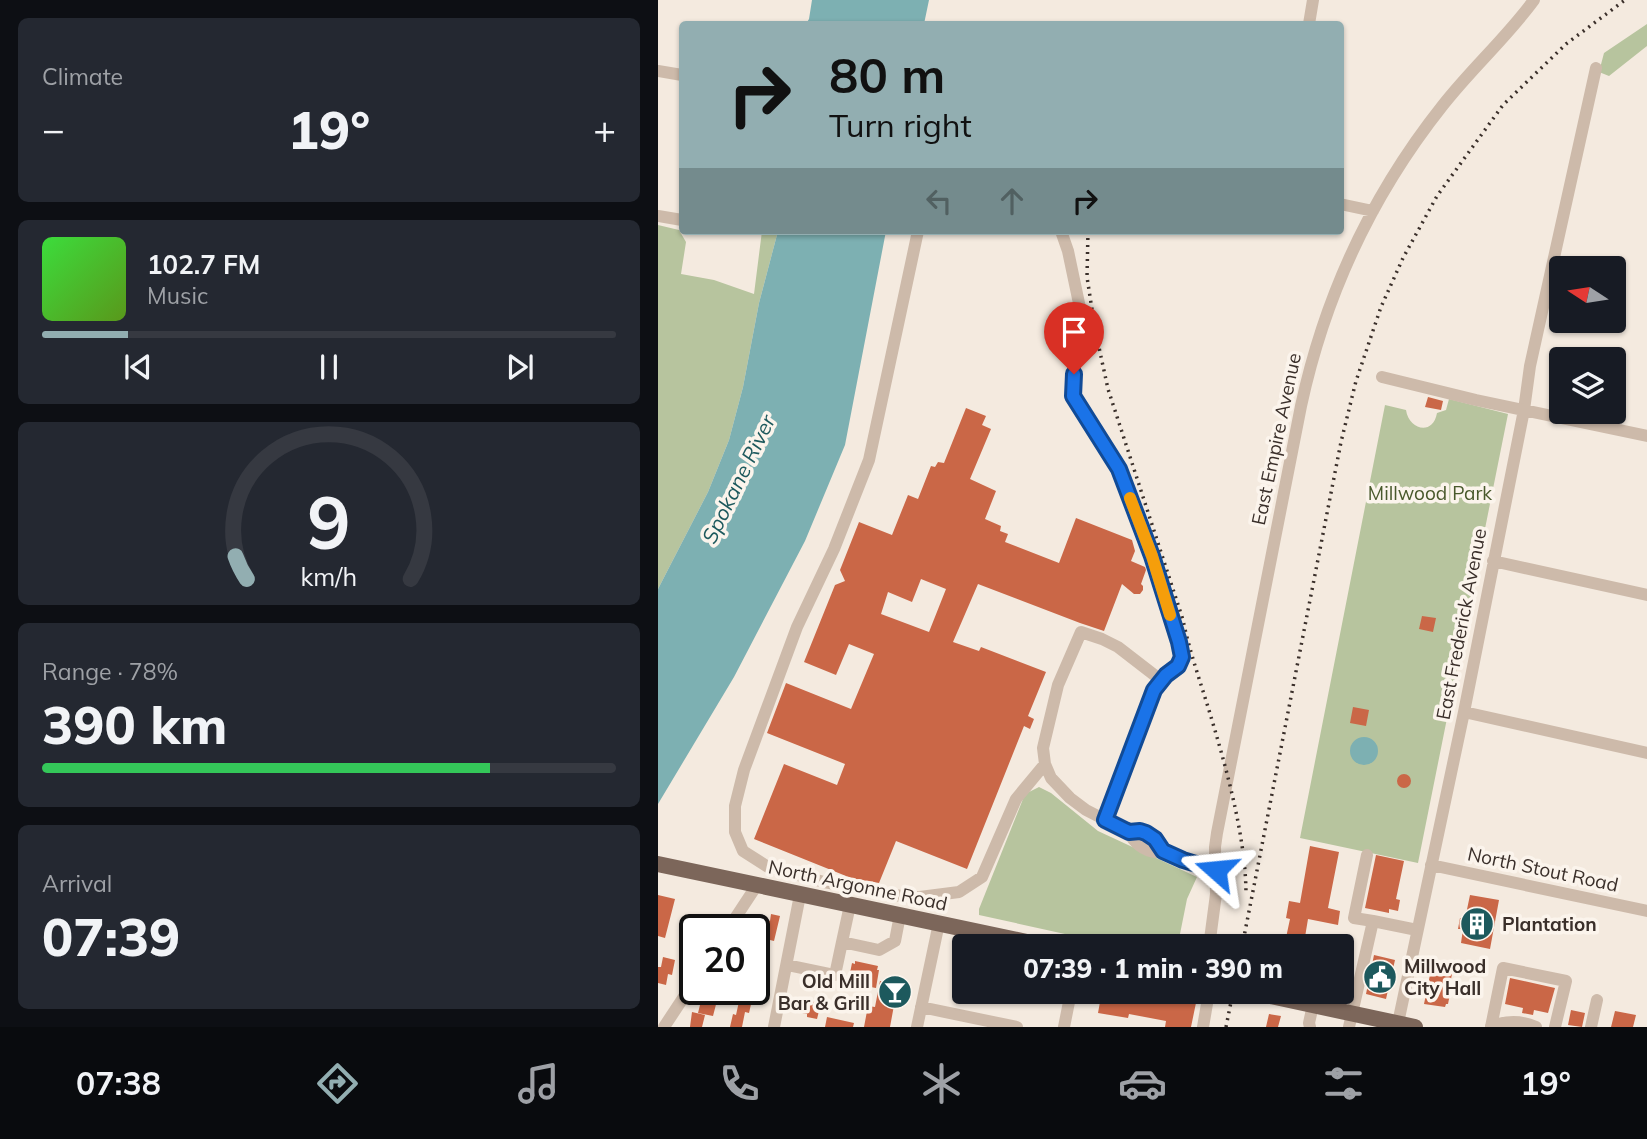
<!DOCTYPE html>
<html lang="en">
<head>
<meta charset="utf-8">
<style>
  body { margin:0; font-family:Mulish,sans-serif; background:#242831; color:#f1f3f6; height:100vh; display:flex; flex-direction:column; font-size:26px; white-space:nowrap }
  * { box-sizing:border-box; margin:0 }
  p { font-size:23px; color:#9ea1a6 }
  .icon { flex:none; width:38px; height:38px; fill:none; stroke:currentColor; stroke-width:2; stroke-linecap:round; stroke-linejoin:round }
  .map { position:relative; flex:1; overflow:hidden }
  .side { display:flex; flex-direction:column; gap:18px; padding:18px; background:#0d0f14; width:658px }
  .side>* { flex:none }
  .banner { position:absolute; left:21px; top:21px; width:665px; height:214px; border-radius:7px; box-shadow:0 2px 5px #0004; background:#92aeb1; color:#111; overflow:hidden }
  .needle { width:46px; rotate:282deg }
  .tools { position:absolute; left:891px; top:256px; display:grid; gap:14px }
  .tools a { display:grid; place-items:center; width:77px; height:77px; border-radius:7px; background:#171b24; box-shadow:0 2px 5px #0004; font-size:35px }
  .speed { position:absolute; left:21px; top:914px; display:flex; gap:14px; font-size:35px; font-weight:700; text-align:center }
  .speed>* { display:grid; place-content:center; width:91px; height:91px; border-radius:50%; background:#171b24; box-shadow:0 2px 5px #0004; line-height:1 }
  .speed .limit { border:4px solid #111; border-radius:10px; background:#fff; color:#111 }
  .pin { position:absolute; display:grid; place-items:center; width:60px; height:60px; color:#fff; margin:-72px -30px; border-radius:50% 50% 50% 0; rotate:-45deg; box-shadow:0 0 7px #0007 }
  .pin .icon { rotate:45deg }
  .me { position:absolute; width:77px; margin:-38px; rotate:288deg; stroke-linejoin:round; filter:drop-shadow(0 0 5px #0008) }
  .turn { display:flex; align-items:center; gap:24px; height:147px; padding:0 35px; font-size:32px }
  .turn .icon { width:91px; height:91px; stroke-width:2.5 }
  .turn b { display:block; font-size:49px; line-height:60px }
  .lanes { display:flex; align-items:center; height:66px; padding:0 35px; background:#0003; justify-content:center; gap:35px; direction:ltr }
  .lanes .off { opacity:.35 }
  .big { font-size:52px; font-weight:800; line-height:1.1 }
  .side .tile { flex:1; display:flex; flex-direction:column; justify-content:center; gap:10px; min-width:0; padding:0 24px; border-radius:10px; background:#242831 }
  .side .dial { align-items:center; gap:0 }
  .dial svg { height:182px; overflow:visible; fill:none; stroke:#363941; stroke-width:7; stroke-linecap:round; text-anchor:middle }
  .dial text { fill:#f1f3f6; stroke:none }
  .song { display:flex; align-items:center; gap:21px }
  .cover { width:84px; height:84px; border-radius:10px; background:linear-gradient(135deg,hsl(120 70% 55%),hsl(90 70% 35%)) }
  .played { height:7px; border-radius:4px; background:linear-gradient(90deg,#92aeb1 15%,#363941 15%) }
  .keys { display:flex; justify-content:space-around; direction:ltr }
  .heat { display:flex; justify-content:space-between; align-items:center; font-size:38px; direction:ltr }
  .charge { height:10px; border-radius:5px; background:linear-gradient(90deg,#34c759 78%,#363941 0) }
  .trip { position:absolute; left:294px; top:934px; width:402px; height:70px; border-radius:7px; background:#171b24; box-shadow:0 2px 5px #0004; font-weight:800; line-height:70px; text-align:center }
  .tab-bar { display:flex; height:112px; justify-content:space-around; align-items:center; background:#090b0e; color:#9ea1a6 }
  .tab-bar .icon { width:49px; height:49px }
  .tab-bar .selected { color:#92aeb1 }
  .tab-bar b { font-size:32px; color:#f1f3f6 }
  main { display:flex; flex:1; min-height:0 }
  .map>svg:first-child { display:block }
  .green { fill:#b7c49e }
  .water { fill:#7db0b2 }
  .building { fill:#ca6747; fill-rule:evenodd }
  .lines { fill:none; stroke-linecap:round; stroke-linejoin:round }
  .minor { stroke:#cdbaaa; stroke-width:12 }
  .major { stroke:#7c665a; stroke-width:16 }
  .rail { stroke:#3a2f2a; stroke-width:3.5; stroke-dasharray:2 5; stroke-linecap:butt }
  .route-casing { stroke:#114b97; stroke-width:18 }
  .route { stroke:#1a73e8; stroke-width:12 }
  .slow { stroke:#f59e0b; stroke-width:12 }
  .labels { text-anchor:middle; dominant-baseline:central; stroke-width:7; stroke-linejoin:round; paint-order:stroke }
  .street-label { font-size:19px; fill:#3a2f2a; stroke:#fbf4ec }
  .park-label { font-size:19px; fill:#49592c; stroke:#fbf4ec }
  .poi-label { font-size:19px; font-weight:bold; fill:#3a2f2a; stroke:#fbf4ec; text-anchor:start }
  .water-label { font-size:21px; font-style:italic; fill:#1d595d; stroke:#fbf4ec }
</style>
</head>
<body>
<main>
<section class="side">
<div class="tile"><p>Climate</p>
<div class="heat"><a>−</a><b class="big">19°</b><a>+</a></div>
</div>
<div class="tile">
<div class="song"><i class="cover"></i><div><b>102.7 FM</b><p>Music</p></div></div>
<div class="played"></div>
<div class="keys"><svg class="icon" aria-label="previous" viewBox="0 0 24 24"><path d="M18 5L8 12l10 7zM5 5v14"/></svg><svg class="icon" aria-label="pause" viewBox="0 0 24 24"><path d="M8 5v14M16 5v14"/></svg><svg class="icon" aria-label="next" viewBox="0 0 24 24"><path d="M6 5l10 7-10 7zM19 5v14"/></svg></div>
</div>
<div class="tile dial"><svg viewBox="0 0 100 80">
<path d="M14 69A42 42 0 1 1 86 69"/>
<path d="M14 69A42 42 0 0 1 9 59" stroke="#92aeb1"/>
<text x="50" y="56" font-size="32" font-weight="700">9</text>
<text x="50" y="72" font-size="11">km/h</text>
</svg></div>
<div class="tile"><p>Range · 78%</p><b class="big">390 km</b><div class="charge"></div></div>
<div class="tile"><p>Arrival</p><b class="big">07:39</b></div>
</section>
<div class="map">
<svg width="989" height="1027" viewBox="0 0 989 1027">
  <rect width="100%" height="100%" fill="#f4eadf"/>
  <path class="green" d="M989,24v22l-38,30 -10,-4 5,-19z
    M0,225l21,5 7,12 -5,32 33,6 40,14 8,-63h16l-19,72 -16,84 -14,53 -21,52 -50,97z
    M791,399l59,15 -90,449 -118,-25 85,-433 21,5c3,20 27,26 31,3l9,-3z
    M381,787l12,6 47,38 99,46 -10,22 -9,45 -4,3h-50l-145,-32v-6l46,-115z"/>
  <path class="water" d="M154,0h117l-5,24h-118l3,-5z
    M120,231h108l-41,214 -40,96 -71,136 -76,127v-215l50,-97 21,-52 14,-53 16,-84z
    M692 751a14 14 0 1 1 28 0a14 14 0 1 1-28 0Z"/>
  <path class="building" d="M770,397l15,4 -2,9 -16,-3z
    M308,408l20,8 -4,9 9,4 -21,50 26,12 -11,28 16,7 -1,5 8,3 -3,8 54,21 17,-45 56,22 3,11 -4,10 14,6 1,3 -5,14 2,2v4l-3,4h-6l-12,-10 -18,47 -24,-8 -102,-39 -25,58 26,9 2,-4 65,25 -18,44 6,3 -4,10 -6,-3 -57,143 -71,-28 -17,42 -28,-5 -97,-39 30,-75 53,21 8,-21 -78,-31 19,-50 65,26 23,-55 -25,-10 -13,31 -32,-13 31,-77 10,-4 -5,-11 19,-48 33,13 16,-40 10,4 13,-33 4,1 3,-5 6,1zM263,579l25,10 -17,43 -48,-18 7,-22 24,10z
    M764,616l14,2 -3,14 -14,-3z
    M695,707l16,3 -3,16 -16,-3z
    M739 781a7 7 0 1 1 14 0a7 7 0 1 1-14 0Z
    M652,846l29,6 -11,56 12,3 -2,14 -30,-6 -3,18 30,6v4h-51l6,-28 -4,-1 3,-17 11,2z
    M718,855l28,6 -8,38 4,1 -2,11 -9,-2v4l-24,-5z
    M0,895l17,4 -10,39 -7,-2z
    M812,895l29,5 -9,49 -29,-6 2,-14h-5l2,-11 5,1z
    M113,914l9,2 -6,25 -20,-5 2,-18 14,3z
    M716,955l21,5 -9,39 -20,-5z
    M5,957l12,3 -3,15 -4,-1 -2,11 -8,-2v-16h3z
    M197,961l23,5 -1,4h2l-3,18 -28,-5 4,-20 3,1z
    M774,965l21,4 -3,15h2l-4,20h-2l-1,3 -21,-3z
    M852,978l45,10 -7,25 -14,-3 -1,5 -11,-2 1,-5 -18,-4z
    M222,981l32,7 -3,14 -14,-2 -5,27h-26l4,-21 7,1z
    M48,989h14l-7,27 -15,-3 4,-16 2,1z
    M322,992h14l-3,11 -13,-2z
    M422,992h91l26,6 -6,29h-26l1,-6 -37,-7 -1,4 -30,-5 2,-11 -21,-4z
    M82,997l12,3 -3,13 -4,-1 -3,15h-12l3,-13 3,1z
    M146,1000l17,3 -4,16 -10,-2v-3l-5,-1z
    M913,1010l14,3 -3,14 -14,-2z
    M957,1011l21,4 -3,12h-22z
    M34,1012l13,3 -3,12h-12z
    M611,1014l12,2 -3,11h-12z
    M169,1017l27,6 -1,4h-28z"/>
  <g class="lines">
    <path class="minor" d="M651,24l4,-24
      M0,71l24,4
      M682,204l33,7
      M0,216l24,4
      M260,231l-49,229 -35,89 -37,78 -53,143 -9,36v26l8,19 25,16 56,15 88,16 47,-6 23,-15 34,-78 29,-35
      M403,231l7,20 12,57 -5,43 -2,45 46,73 32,87 28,86 3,15 -4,9 -12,9 -11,15 -49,130
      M724,377l94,23 171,36
      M835,561l154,34
      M806,712l183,41
      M471,832l-43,-22 -16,-12 -19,-20 -6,-14 -2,-16 15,-63 23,-53 21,7 16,8 44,34
      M505,851c-10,-15 -16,-21 -34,-19 4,10 15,19 27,20 10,0 1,-3 11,1 16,6 32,12 49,17
      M709,855l-13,63 19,3
      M773,865l216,46
      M70,929l29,-44
      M184,942l8,-37
      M551,947l7,-53 -1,-47 2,-14 84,-427c24,-111 72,-213 142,-301 29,-37 64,-68 91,-105
      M129,965l48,10 7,-33 37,8 16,-9 5,-26
      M263,1007l96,20
      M740,1023l66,-311 60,-302 6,-44 66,-298
      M833,1026c16,-5 29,-6 45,1
      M6,1027l31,-47
      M116,1027l26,-132
      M259,1027l22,-104
      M406,1027l7,-35
      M545,1027l6,-35
      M652,1027l-1,-4 4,-18
      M691,1027l24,-106 44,9
      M833,1027l12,-59 63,13 -11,46
      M933,1027l6,-27"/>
    <path class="major" d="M0,864l392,83
      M594,992l163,35"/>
    <path class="rail" d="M430,231l-1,46 8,52 13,60 75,231c6,29 16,58 25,87 17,56 38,129 38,188
      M584,947l99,-505 15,-61 25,-74 22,-49 34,-62 66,-91 63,-61 59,-44
      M568,1027l7,-35"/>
  </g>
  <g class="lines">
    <g class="route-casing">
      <path id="route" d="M416,374l-1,22 46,73 33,87 27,86 3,15 -4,9 -12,9 -12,15 -49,130 24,12 11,-1 6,2 9,6 8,12 20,9 33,10"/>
    </g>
    <use href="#route" class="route"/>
    <path class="slow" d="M472,498l22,58 18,59"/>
  </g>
  <defs>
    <g id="building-disc" transform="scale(1.75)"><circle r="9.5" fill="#1d595d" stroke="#fbf4ec"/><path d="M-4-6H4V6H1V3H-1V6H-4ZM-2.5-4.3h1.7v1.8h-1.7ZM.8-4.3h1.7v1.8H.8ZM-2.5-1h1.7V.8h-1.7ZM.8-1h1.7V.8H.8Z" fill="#fff"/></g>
    <g id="civic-disc" transform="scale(1.75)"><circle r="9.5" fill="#1d595d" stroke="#fbf4ec"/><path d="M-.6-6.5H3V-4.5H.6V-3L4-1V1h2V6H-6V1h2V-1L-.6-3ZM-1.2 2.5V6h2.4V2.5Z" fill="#fff"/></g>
    <g id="bar-disc" transform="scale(1.75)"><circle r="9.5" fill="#1d595d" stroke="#fbf4ec"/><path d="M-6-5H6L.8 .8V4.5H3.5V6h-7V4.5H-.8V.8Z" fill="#fff"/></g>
  </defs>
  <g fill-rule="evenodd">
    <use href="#building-disc" x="819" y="924"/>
    <use href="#civic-disc" x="722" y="977"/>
    <use href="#bar-disc" x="237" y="992"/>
  </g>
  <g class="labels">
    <g class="street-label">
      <text transform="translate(618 439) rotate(-78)">East Empire Avenue</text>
      <text transform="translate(803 624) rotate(-79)">East Frederick Avenue</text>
      <text transform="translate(885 869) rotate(12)">North Stout Road</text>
      <text transform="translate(200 885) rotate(12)">North Argonne Road</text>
    </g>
    <g class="park-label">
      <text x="772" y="493">Millwood Park</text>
    </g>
    <g class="poi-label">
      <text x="844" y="924">Plantation</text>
      <text x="746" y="966">Millwood<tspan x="746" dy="22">City Hall</tspan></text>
      <text x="212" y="981" text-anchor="end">Old Mill<tspan x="212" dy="22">Bar &amp; Grill</tspan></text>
    </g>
    <g class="water-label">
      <text transform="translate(80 479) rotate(-64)">Spokane River</text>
    </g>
  </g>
</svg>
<div class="tools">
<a><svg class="needle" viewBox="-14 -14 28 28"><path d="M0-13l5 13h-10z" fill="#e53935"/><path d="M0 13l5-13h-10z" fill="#9ea1a6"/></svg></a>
<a><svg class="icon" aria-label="layers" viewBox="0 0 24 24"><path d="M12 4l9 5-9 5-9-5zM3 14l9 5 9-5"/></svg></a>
</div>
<div class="speed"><div class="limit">20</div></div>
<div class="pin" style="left:416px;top:374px;background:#d93025"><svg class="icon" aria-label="arrive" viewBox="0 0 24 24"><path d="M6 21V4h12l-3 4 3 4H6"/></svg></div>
<svg class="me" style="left:558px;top:870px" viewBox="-20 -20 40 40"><path d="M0-17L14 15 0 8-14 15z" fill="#1a73e8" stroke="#fff" stroke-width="4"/></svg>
<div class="trip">07:39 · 1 min · 390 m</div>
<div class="banner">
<div class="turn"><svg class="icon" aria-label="right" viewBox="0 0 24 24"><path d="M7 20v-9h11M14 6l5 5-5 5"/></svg><div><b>80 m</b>Turn right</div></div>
<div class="lanes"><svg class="icon off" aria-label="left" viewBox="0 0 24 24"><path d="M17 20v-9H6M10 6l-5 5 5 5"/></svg><svg class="icon off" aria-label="ahead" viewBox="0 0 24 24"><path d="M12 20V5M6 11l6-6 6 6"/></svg><svg class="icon" aria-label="right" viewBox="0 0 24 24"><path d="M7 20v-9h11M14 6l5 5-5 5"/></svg></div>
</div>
</div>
</main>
<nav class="tab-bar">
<b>07:38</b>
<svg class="icon selected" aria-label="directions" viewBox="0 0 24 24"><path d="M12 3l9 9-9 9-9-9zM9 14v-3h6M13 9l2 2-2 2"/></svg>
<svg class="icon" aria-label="music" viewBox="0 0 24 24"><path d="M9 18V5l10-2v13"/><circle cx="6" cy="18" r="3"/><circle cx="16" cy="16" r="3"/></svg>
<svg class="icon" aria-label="phone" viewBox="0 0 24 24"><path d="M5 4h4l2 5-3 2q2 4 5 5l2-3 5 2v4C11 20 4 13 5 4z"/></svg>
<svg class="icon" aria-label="climate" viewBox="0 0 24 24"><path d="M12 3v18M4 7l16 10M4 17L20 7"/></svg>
<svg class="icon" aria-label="car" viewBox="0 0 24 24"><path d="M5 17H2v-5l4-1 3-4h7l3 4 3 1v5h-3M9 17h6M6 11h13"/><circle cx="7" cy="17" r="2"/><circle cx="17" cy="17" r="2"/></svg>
<svg class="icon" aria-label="filters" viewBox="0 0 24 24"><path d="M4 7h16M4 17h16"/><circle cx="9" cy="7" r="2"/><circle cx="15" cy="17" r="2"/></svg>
<b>19°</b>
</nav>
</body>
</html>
